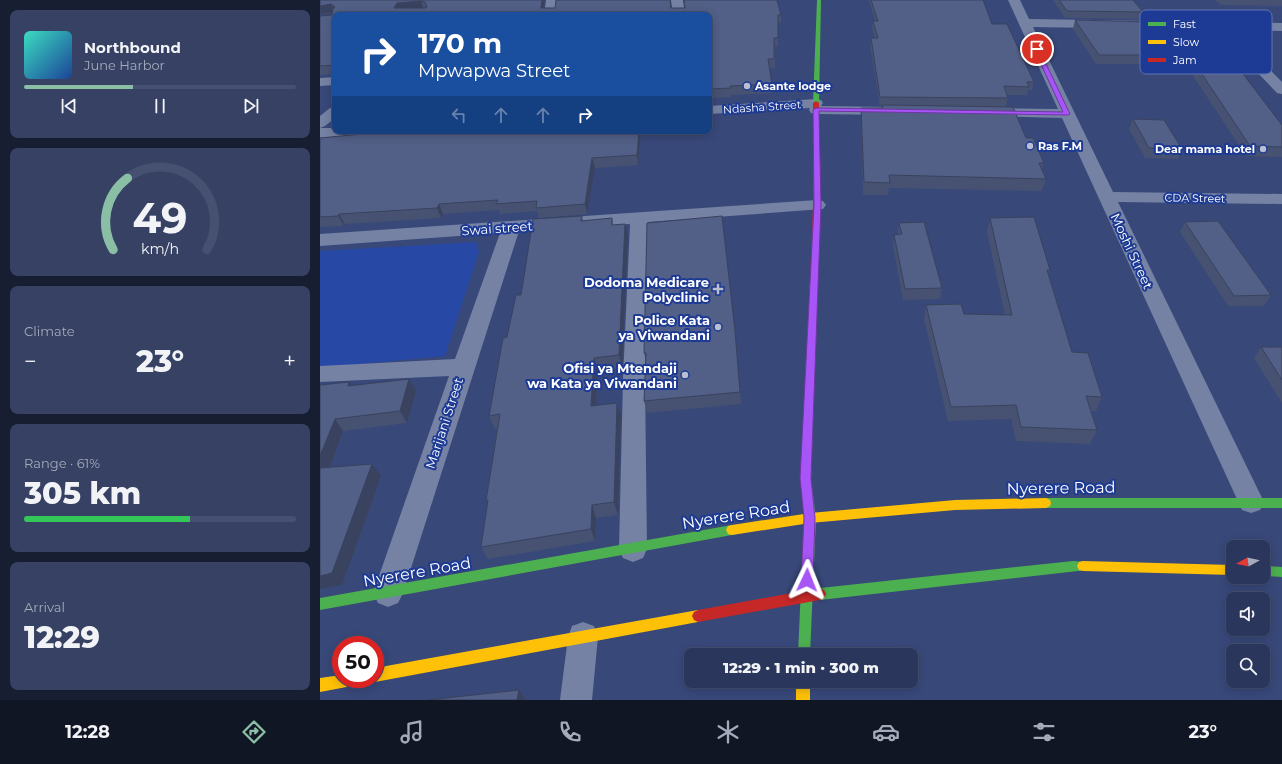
<!DOCTYPE html>
<html lang="en">
<head>
<meta charset="utf-8">
<style>
  body { margin:0; font-family:Montserrat,sans-serif; background:#364164; color:#f1f3f6; height:100vh; display:flex; flex-direction:column; font-size:15px; white-space:nowrap }
  * { box-sizing:border-box; margin:0 }
  p { font-size:13px; color:#a5abbb }
  .icon { flex:none; width:22px; height:22px; fill:none; stroke:currentColor; stroke-width:2; stroke-linecap:round; stroke-linejoin:round }
  .map { position:relative; flex:1; overflow:hidden }
  .panel { display:flex; flex-direction:column; gap:10px; padding:10px; background:#171e32; width:320px }
  .panel>* { flex:none }
  .guide { position:absolute; left:12px; top:12px; width:380px; height:122px; border-radius:8px; box-shadow:0 2px 10px #0003,0 0 0 1px #465071; background:#1a4fa0; color:#fff; overflow:hidden }
  .needle { width:26px; rotate:262deg }
  .fabs { position:absolute; left:906px; top:540px; display:grid; gap:8px }
  .fabs a { display:grid; place-items:center; width:44px; height:44px; border-radius:8px; background:#2a365b; box-shadow:0 2px 10px #0003,0 0 0 1px #465071; font-size:20px }
  .speed { position:absolute; left:12px; top:636px; display:flex; gap:8px; font-size:20px; font-weight:700; text-align:center }
  .speed>* { display:grid; place-content:center; width:52px; height:52px; border-radius:50%; background:#2a365b; box-shadow:0 2px 10px #0003,0 0 0 1px #465071; line-height:1 }
  .speed .limit { border:6px solid #d22; background:#fff; color:#111 }
  .pin { position:absolute; display:grid; place-items:center; width:34px; height:34px; color:#fff; margin:-17px; border:2px solid #fff; border-radius:50%; box-shadow:0 1px 4px #0007 }
  .me { position:absolute; width:44px; margin:-22px; rotate:2deg; stroke-linejoin:round; filter:drop-shadow(0 0 3px #0008) }
  .turn { display:flex; align-items:center; gap:14px; height:84px; padding:0 20px; font-size:18px }
  .turn .icon { width:52px; height:52px; stroke-width:2.5 }
  .turn b { display:block; font-size:28px; line-height:34px }
  .lanes { display:flex; align-items:center; height:38px; padding:0 20px; background:#0003; justify-content:center; gap:20px; direction:ltr }
  .lanes .off { opacity:.35 }
  .big { font-size:30px; font-weight:800; line-height:1.1 }
  .panel .tile { flex:1; display:flex; flex-direction:column; justify-content:center; gap:6px; min-width:0; padding:0 14px; border-radius:8px; background:#364164 }
  .panel .dial { align-items:center; gap:0 }
  .dial svg { height:104px; overflow:visible; fill:none; stroke:#465071; stroke-width:7; stroke-linecap:round; text-anchor:middle }
  .dial text { fill:#f1f3f6; stroke:none }
  .song { display:flex; align-items:center; gap:12px }
  .cover { width:48px; height:48px; border-radius:6px; background:linear-gradient(135deg,hsl(170 70% 55%),hsl(220 70% 35%)) }
  .played { height:4px; border-radius:2px; background:linear-gradient(90deg,#8abfa5 40%,#465071 40%) }
  .keys { display:flex; justify-content:space-around; direction:ltr }
  .heat { display:flex; justify-content:space-between; align-items:center; font-size:22px; direction:ltr }
  .charge { height:6px; border-radius:3px; background:linear-gradient(90deg,#34c759 61%,#465071 0) }
  .trip { position:absolute; left:364px; top:648px; width:234px; height:40px; border-radius:8px; background:#2a365b; box-shadow:0 2px 10px #0003,0 0 0 1px #465071; font-weight:800; line-height:40px; text-align:center }
  .tab-bar { display:flex; height:64px; justify-content:space-around; align-items:center; background:#111624; color:#a5abbb }
  .tab-bar .icon { width:28px; height:28px }
  .tab-bar .selected { color:#8abfa5 }
  .tab-bar b { font-size:18px; color:#f1f3f6 }
  main { display:flex; flex:1; min-height:0 }
  .map>svg:first-child { display:block }
  .green { fill:#2848a5 }
  .lines { fill:none; stroke-linecap:round; stroke-linejoin:round }
  .street { fill:#7582a4; fill-rule:evenodd }
  .fast { fill:#4caf50; fill-rule:evenodd }
  .slow { fill:#ffc107; fill-rule:evenodd }
  .jam { fill:#c62828; fill-rule:evenodd }
  .wall { fill:#475273 }
  .shaded-wall { fill:#39425e }
  .building { fill:#525f86; stroke:#39425e; fill-rule:evenodd }
  .route { fill:#a855f7; stroke:#6d37a1 }
  .poi-dot { fill:#b9bfd0; stroke:#1d3a94; stroke-width:1.5 }
  .labels { text-anchor:middle; dominant-baseline:central; stroke-width:4; stroke-linejoin:round; paint-order:stroke }
  .far-poi-label { font-size:11px; font-weight:bold; fill:#fff; stroke:#1d3a94; text-anchor:start }
  .far-street-label { font-size:11px; fill:#fff; stroke:#1d3a94 }
  .street-label { font-size:13px; fill:#fff; stroke:#1d3a94 }
  .poi-label { font-size:13px; font-weight:bold; fill:#fff; stroke:#1d3a94; text-anchor:end }
  .near-street-label { font-size:16px; fill:#fff; stroke:#1d3a94 }
  .key { fill:#1d3a94; stroke:#6175b4; stroke-width:1 }
  .key-label { font-size:11px; fill:#fff }
</style>
</head>
<body>
<main>
<section class="panel">
<div class="tile">
<div class="song"><i class="cover"></i><div><b>Northbound</b><p>June Harbor</p></div></div>
<div class="played"></div>
<div class="keys"><svg class="icon" aria-label="previous" viewBox="0 0 24 24"><path d="M18 5L8 12l10 7zM5 5v14"/></svg><svg class="icon" aria-label="pause" viewBox="0 0 24 24"><path d="M8 5v14M16 5v14"/></svg><svg class="icon" aria-label="next" viewBox="0 0 24 24"><path d="M6 5l10 7-10 7zM19 5v14"/></svg></div>
</div>
<div class="tile dial"><svg viewBox="0 0 100 80">
<path d="M14 69A42 42 0 1 1 86 69"/>
<path d="M14 69A42 42 0 0 1 25 14" stroke="#8abfa5"/>
<text x="50" y="56" font-size="32" font-weight="700">49</text>
<text x="50" y="72" font-size="11">km/h</text>
</svg></div>
<div class="tile"><p>Climate</p>
<div class="heat"><a>−</a><b class="big">23°</b><a>+</a></div>
</div>
<div class="tile"><p>Range · 61%</p><b class="big">305 km</b><div class="charge"></div></div>
<div class="tile"><p>Arrival</p><b class="big">12:29</b></div>
</section>
<div class="map">
<svg width="962" height="700" viewBox="0 0 962 700">
  <rect width="100%" height="100%" fill="#384879"/>
  <path class="green" d="M156,242l3,10 -34,104 -125,12v-117z"/>
  <g class="lines">
    <path class="street" d="M226,0h12l-2,15h-12z
      M351,0h12l2,15h-12z
      M688,0h12l9,19 253,4v8l-51,-1 51,52v12l-5,-1 -60,-63 -184,-3 80,165 169,2v10l-164,-2 146,300 -4,8 -9,3 -9,-3 -180,-392 -75,-2 -5,-1 -2,-3 2,-3 5,-1 71,1z
      M15,77v8l-15,1v-8z
      M496,99l5,1 2,3 -2,3 69,1 5,1 2,3 -2,3 -5,1 -74,-1 -5,-1 -2,-3 1,-2 -101,6v-8z
      M15,107v11l-10,8 -5,2v-12l10,-8z
      M0,128h15v3h45l-3,3 -5,2 -52,2z
      M497,200l6,1 3,4 -3,4 -175,13 -3,156 2,171 -4,9 -10,4 -10,-4 -4,-9 4,-171 7,-154 -111,7 -116,362 -5,10 -10,4 -10,-4 -5,-10 76,-217 -129,6v-16l135,-7 45,-126 -180,13v-12z
      M263,622l11,4 4,11 -6,63h-32l8,-63 4,-11z"/>
    <path class="fast" d="M497,0h4l-2,103 -3,2 -3,-2z
      M494,278l4,3 -7,198 5,39 -6,137h-12l6,-137 -3,-39 9,-198z
      M726,498h236v10h-236l-4,-2 -1,-3 1,-3z
      M412,525l4,1 2,4 -2,4 -4,1 -412,75v-12z
      M753,561l14,1 2,4 -2,4 -267,30 -4,-2 -2,-4 2,-4 4,-2z
      M943,566l19,1v10l-19,-1z"/>
    <path class="slow" d="M726,498l4,2 1,3 -1,3 -4,2 -91,2 -145,13 -78,12 -4,-1 -2,-4 2,-4 4,-1 78,-12 145,-13z
      M763,561l150,4v10l-150,-4 -4,-1 -2,-4 2,-4z
      M378,610l4,2 2,4 -2,4 -4,2 -323,60 -5,-3h5v-11z
      M21,675v4h18l-2,5 -5,2 -32,6v-14z
      M476,681h14v19h-14z"/>
    <path class="jam" d="M496,101l3,2 2,102 -3,76 -4,3 -4,-3 3,-76v-102z
      M500,588l4,2 2,4 -2,4 -4,2 -122,22 -4,-2 -2,-4 2,-4 4,-2z"/>
  </g>
  <path class="wall" d="M0,0h225l-1,8h127l110,7v8h-3v23h-3v22h-6l3,16v9l-41,2v2l-22,1v-83h-374v59l-15,1v-59l12,-1 1,-2 -13,1z
    M549,0h114l9,24 42,58 -2,8h-4l-1,5h-20l1,3 -2,9 20,31 18,25 -2,6 4,10 -4,12 -153,-3 -1,7h-25l-2,-76v-11h21v-3h-2l-10,-59 1,-8h4l-3,-9 1,-8h2z
    M733,0h80l10,12 -2,7 -76,-1z
    M895,0h67v6l-61,-1z
    M755,20l104,34 -15,-23 3,-9 115,103v32l-36,-1 -66,-100 -3,8h-81l-23,-35z
    M813,119l49,30 -4,10 -33,-1 -16,-29z
    M44,131h277l-3,34 -43,3 -8,46 -48,4 -2,-7 -37,3 -1,-4 -56,4 -2,4 -96,6 -1,2 -24,1v-89l42,-4z
    M262,216l1,5 29,-3 1,7 15,11 -6,132 -24,3 -2,35 21,-3 4,13 -3,99 -22,3 -1,23 -107,18 -7,-12 7,-44 -2,-2 11,-73 -2,1 -6,-13 18,-79z
    M670,218l60,52 -2,5 24,77 30,45 -6,14h-5l6,19 -7,14 -74,-3 -5,-22 -63,2 -24,-102 2,-14 38,9 41,1 -18,-83z
    M865,222l86,73 -7,11h-36l-48,-74z
    M579,223l43,65 -2,11 -37,1 -10,-55 1,-10 4,-1z
    M415,331l6,73 -94,9 -3,-12 2,-40 -2,-8z
    M941,347h21v56l-28,-45z
    M0,385l32,1 64,5 -9,32 -64,8 -13,36 51,9 -39,109z"/>
  <path class="shaded-wall" d="M222,0h3l-2,15 -2,-7z
    M101,1l2,8 -29,-1 3,-5z
    M11,4l4,8 -15,2v-8z
    M319,131h2l-3,34 -1,-10z
    M272,158l3,10 -8,46 -2,-10z
    M119,204l4,10 -2,4 -4,-10z
    M19,214l6,10 -1,2 -6,-10z
    M305,224l3,12 -6,132 -3,-13z
    M274,358l4,13 -3,49 -4,-14z
    M89,379l7,12 -9,32 -7,-12z
    M29,382l9,13 -10,-9z
    M297,403l4,13 -3,99 -4,-13z
    M15,419l8,12 -18,50 -5,-6v-19z
    M52,464l9,12 -39,109 -22,4v-13z
    M272,505l4,13 -1,23 -4,-12z
    M199,690l6,9v1h-8z"/>
  <path class="building" d="M0,0h222l-1,8h14l1,-8h114l1,8h14l-1,-8h93l4,15h-3v23h-4v21h-6l4,25 -42,2 1,2 -22,1v-74h-374v50l-15,1v-50l12,-1 1,-7 2,-1 -4,-3 -11,2zM101,1l4,1 2,5 -2,1h-31l3,-5z
    M551,0h112l9,24h15l27,58h-7l2,5 -25,-1 4,12 -128,-1 -9,-59h7l-5,-17h5z
    M739,0h74l10,12 -76,-1z
    M755,20l77,2 29,33h-82z
    M847,22h9l64,48 42,55v22l-32,-1z
    M562,105l131,2 13,31h7l11,25h-5l7,16 -157,-4 1,8 -26,-1 -3,-74h22z
    M813,119l31,1 18,29 -33,-1z
    M44,131h275l-2,24 -45,3 -7,46 -49,4 1,-7 -41,3 2,-4 -59,4 -2,4 -98,6 -1,2 -18,1v-79l42,-4z
    M262,216l-1,5 31,-3v7l13,-1 -6,131 -25,3 -3,48 26,-3 -3,99 -22,3 -1,24 -110,18 7,-47 -2,1 14,-87 -11,2 14,-78 4,-1 9,-42h5l12,-76z
    M402,216l13,115 5,61 -96,9 2,-48h-2l3,-130z
    M714,217l16,53h-3l25,82 16,1 14,44 -16,-1 11,34 -76,-3 -5,-22 -65,2 -25,-102 35,-1 3,10 48,1 -22,-97z
    M898,221l53,74 -37,1 -49,-74z
    M604,222l18,66 -37,1 -11,-54 8,-1 -3,-11z
    M941,347h21v33z
    M89,379l-9,32 -65,8 -15,37v-71l29,-3 -1,4z
    M52,464l-40,109 -12,3v-108z
    M199,690l-2,10h-89z"/>
  <path class="route" d="M717,47l2,2 31,65 -1,1 -250,-4 2,94 -10,273 4,40 -2,62 -2,4 -4,2 -4,-2 -2,-4 3,-62 -4,-40 14,-273 -1,-95 3,-2 247,4 -29,-63z"/>
  <g class="poi-dot">
    <circle cx="427" cy="86" r="4"/>
    <circle cx="710" cy="146" r="4"/>
    <circle cx="943" cy="149" r="4"/>
    <path d="M396 283h4v4h4v4h-4v4h-4v-4h-4v-4h4z"/>
    <circle cx="398" cy="327" r="4"/>
    <circle cx="365" cy="375" r="4"/>
  </g>
  <g class="labels">
    <g class="far-poi-label">
      <text x="435" y="86">Asante lodge</text>
      <text x="718" y="146">Ras F.M</text>
      <text x="935" y="149" text-anchor="end">Dear mama hotel</text>
    </g>
    <g class="far-street-label">
      <text transform="translate(442 107) rotate(-4)">Ndasha Street</text>
      <text transform="translate(875 198) rotate(1)">CDA Street</text>
    </g>
    <g class="street-label">
      <text transform="translate(177 228) rotate(-4)">Swai street</text>
      <text transform="translate(812 251) rotate(65)">Moshi Street</text>
      <text transform="translate(124 423) rotate(-72)">Marijani Street</text>
    </g>
    <g class="poi-label">
      <text x="389" y="282">Dodoma Medicare<tspan x="389" dy="15">Polyclinic</tspan></text>
      <text x="390" y="320">Police Kata<tspan x="390" dy="15">ya Viwandani</tspan></text>
      <text x="357" y="368">Ofisi ya Mtendaji<tspan x="357" dy="15">wa Kata ya Viwandani</tspan></text>
    </g>
    <g class="near-street-label">
      <text transform="translate(741 488) rotate(-1)">Nyerere Road</text>
      <text transform="translate(416 515) rotate(-9)">Nyerere Road</text>
      <text transform="translate(97 572) rotate(-10)">Nyerere Road</text>
    </g>
  </g>
  <rect x="820" y="10" width="132" height="64" rx="6" class="key"/>
  <rect x="828" y="22" width="18" height="4" fill="#4caf50"/>
  <rect x="828" y="40" width="18" height="4" fill="#ffc107"/>
  <rect x="828" y="58" width="18" height="4" fill="#c62828"/>
  <g class="key-label">
    <text x="853" y="28">Fast</text>
    <text x="853" y="46">Slow</text>
    <text x="853" y="64">Jam</text>
  </g>
</svg>
<div class="fabs">
<a><svg class="needle" viewBox="-14 -14 28 28"><path d="M0-13l5 13h-10z" fill="#e53935"/><path d="M0 13l5-13h-10z" fill="#a5abbb"/></svg></a>
<a><svg class="icon" aria-label="sound" viewBox="0 0 24 24"><path d="M4 9h4l5-4v14l-5-4H4zM17 9q2 3 0 6"/></svg></a>
<a><svg class="icon" aria-label="search" viewBox="0 0 24 24"><circle cx="10" cy="10" r="6"/><path d="M15 15l6 6"/></svg></a>
</div>
<div class="speed"><div class="limit">50</div></div>
<div class="pin" style="left:717px;top:49px;background:#d93025"><svg class="icon" aria-label="arrive" viewBox="0 0 24 24"><path d="M6 21V4h12l-3 4 3 4H6"/></svg></div>
<svg class="me" style="left:487px;top:580px" viewBox="-20 -20 40 40"><path d="M0-17L14 15 0 8-14 15z" fill="#a855f7" stroke="#fff" stroke-width="4"/></svg>
<div class="trip">12:29 · 1 min · 300 m</div>
<div class="guide">
<div class="turn"><svg class="icon" aria-label="right" viewBox="0 0 24 24"><path d="M7 20v-9h11M14 6l5 5-5 5"/></svg><div><b>170 m</b>Mpwapwa Street</div></div>
<div class="lanes"><svg class="icon off" aria-label="left" viewBox="0 0 24 24"><path d="M17 20v-9H6M10 6l-5 5 5 5"/></svg><svg class="icon off" aria-label="ahead" viewBox="0 0 24 24"><path d="M12 20V5M6 11l6-6 6 6"/></svg><svg class="icon off" aria-label="ahead" viewBox="0 0 24 24"><path d="M12 20V5M6 11l6-6 6 6"/></svg><svg class="icon" aria-label="right" viewBox="0 0 24 24"><path d="M7 20v-9h11M14 6l5 5-5 5"/></svg></div>
</div>
</div>
</main>
<nav class="tab-bar">
<b>12:28</b>
<svg class="icon selected" aria-label="directions" viewBox="0 0 24 24"><path d="M12 3l9 9-9 9-9-9zM9 14v-3h6M13 9l2 2-2 2"/></svg>
<svg class="icon" aria-label="music" viewBox="0 0 24 24"><path d="M9 18V5l10-2v13"/><circle cx="6" cy="18" r="3"/><circle cx="16" cy="16" r="3"/></svg>
<svg class="icon" aria-label="phone" viewBox="0 0 24 24"><path d="M5 4h4l2 5-3 2q2 4 5 5l2-3 5 2v4C11 20 4 13 5 4z"/></svg>
<svg class="icon" aria-label="climate" viewBox="0 0 24 24"><path d="M12 3v18M4 7l16 10M4 17L20 7"/></svg>
<svg class="icon" aria-label="car" viewBox="0 0 24 24"><path d="M5 17H2v-5l4-1 3-4h7l3 4 3 1v5h-3M9 17h6M6 11h13"/><circle cx="7" cy="17" r="2"/><circle cx="17" cy="17" r="2"/></svg>
<svg class="icon" aria-label="filters" viewBox="0 0 24 24"><path d="M4 7h16M4 17h16"/><circle cx="9" cy="7" r="2"/><circle cx="15" cy="17" r="2"/></svg>
<b>23°</b>
</nav>
</body>
</html>
